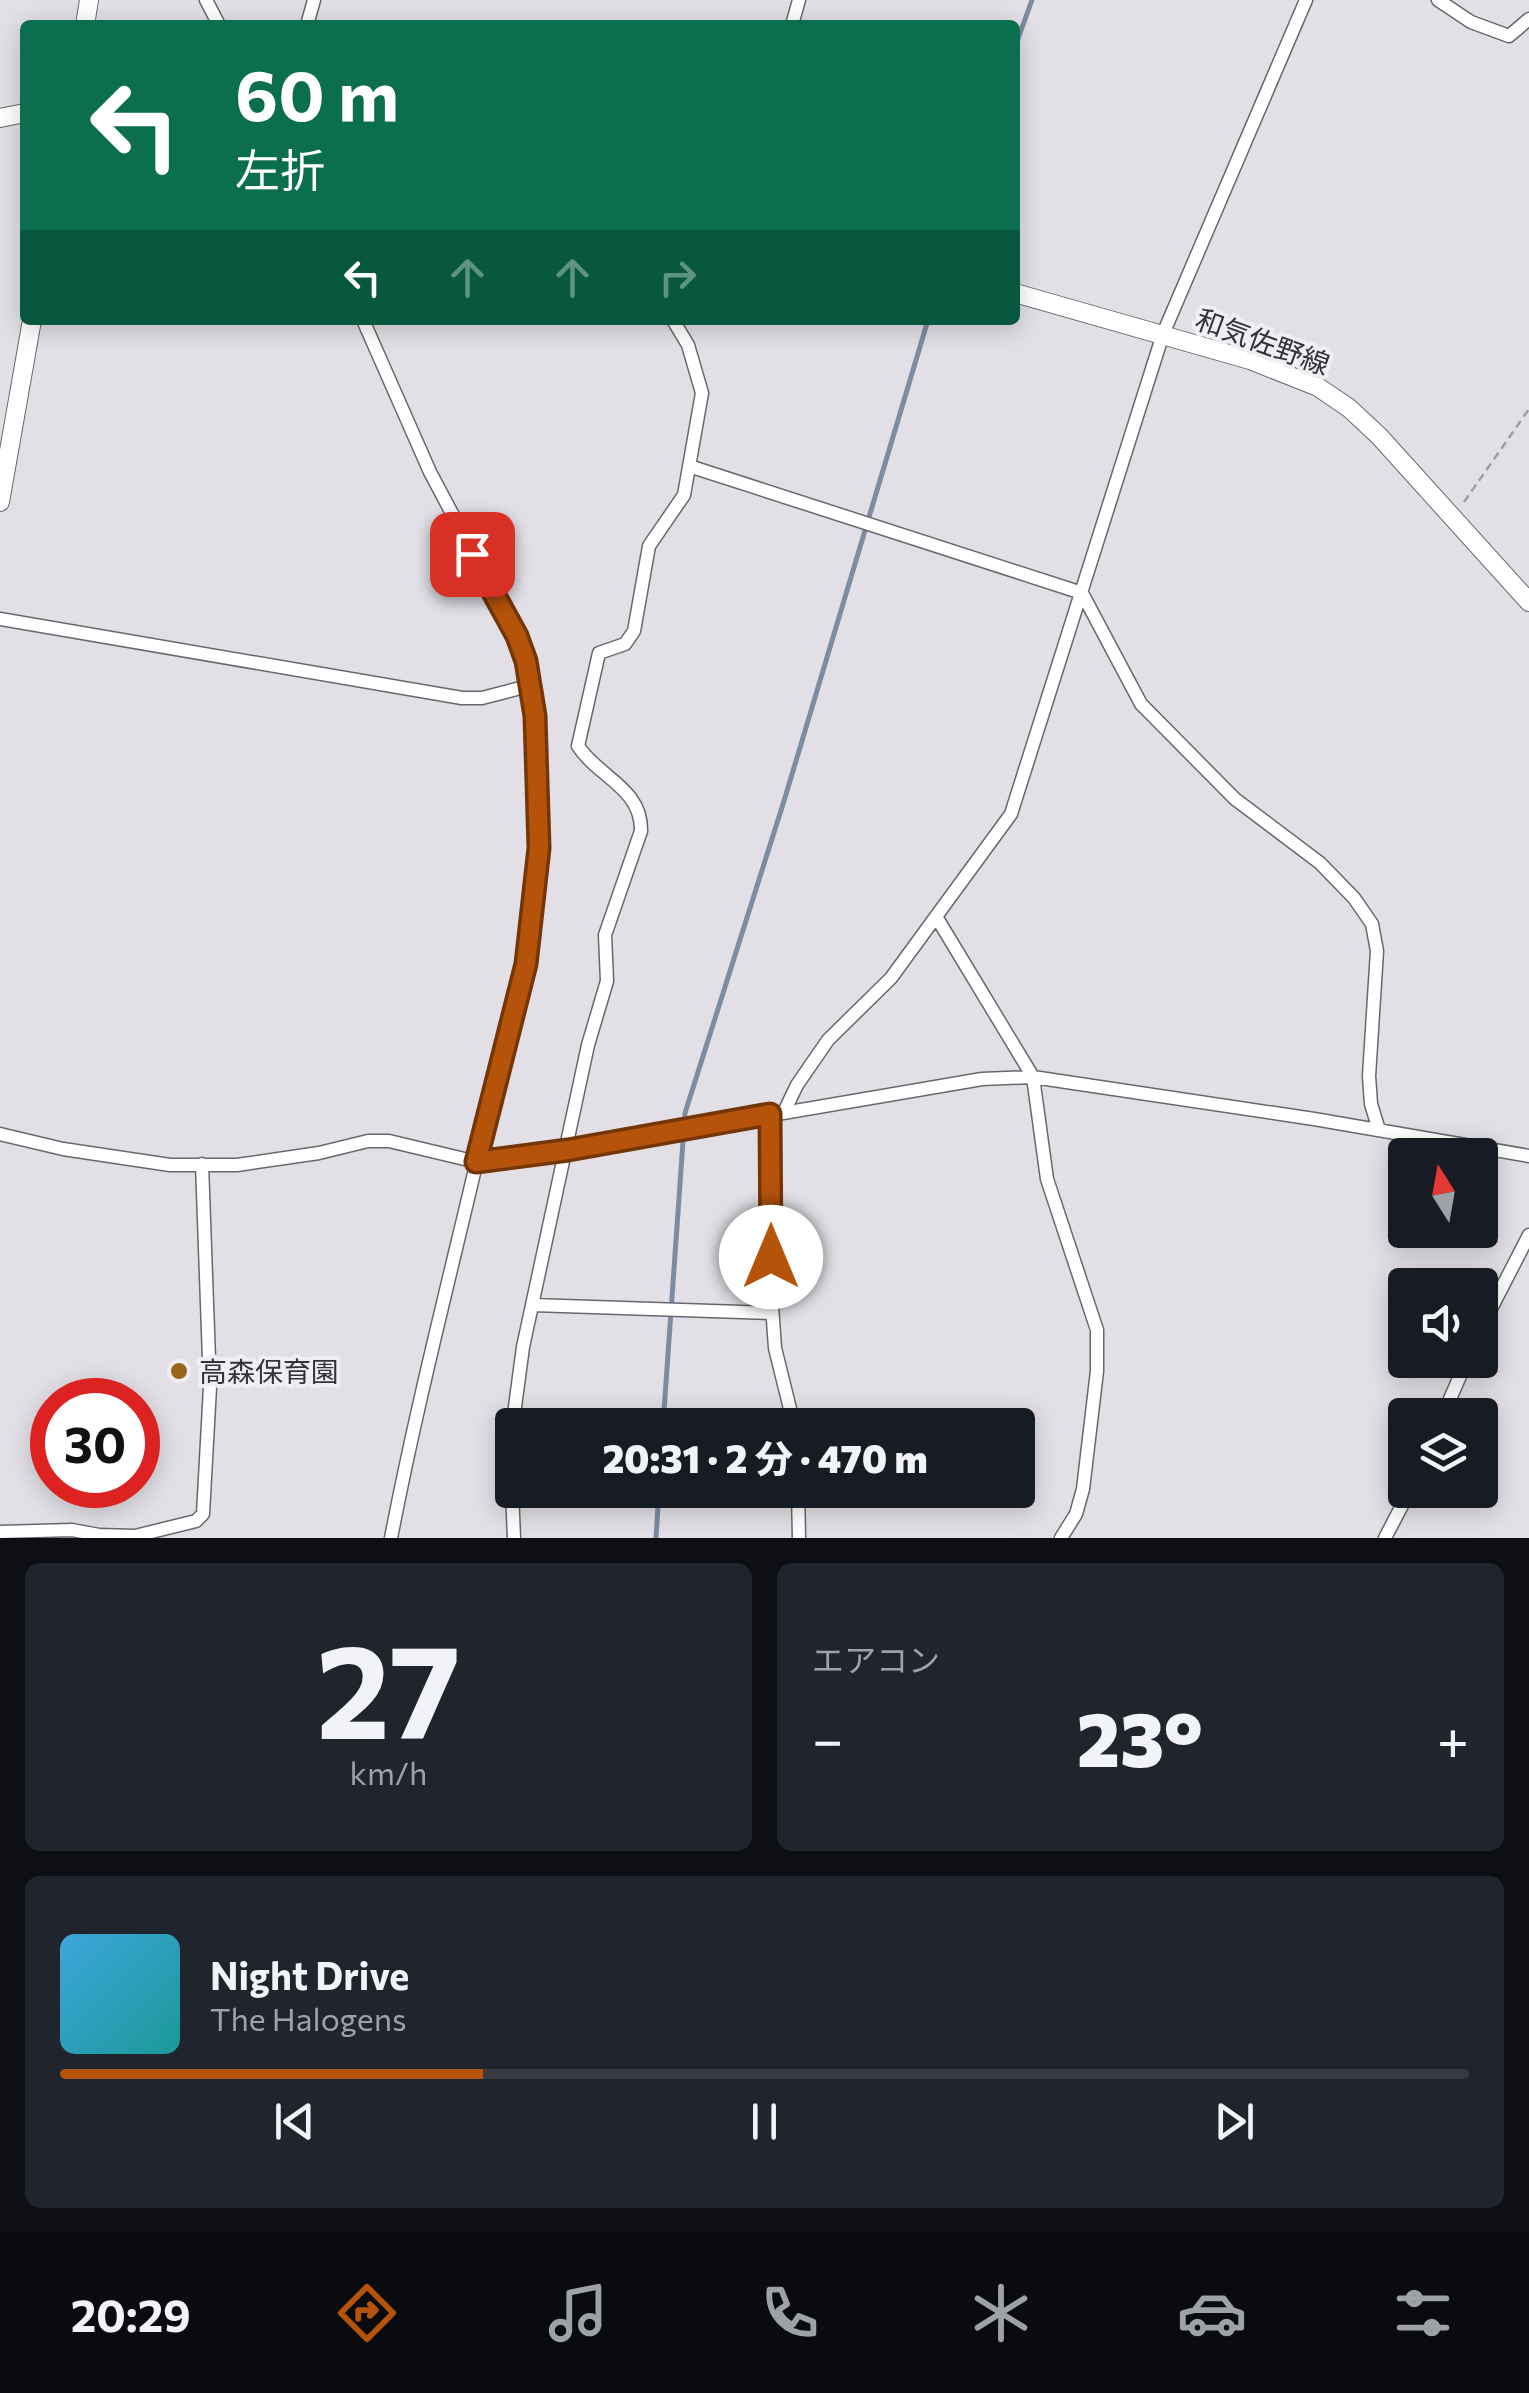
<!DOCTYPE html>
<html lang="ja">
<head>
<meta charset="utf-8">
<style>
  body { margin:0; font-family:Commissioner,"Noto Sans JP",sans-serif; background:#20242c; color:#f1f3f6; height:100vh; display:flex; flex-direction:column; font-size:38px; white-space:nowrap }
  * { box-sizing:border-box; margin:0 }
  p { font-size:32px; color:#9ea1a6 }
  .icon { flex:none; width:55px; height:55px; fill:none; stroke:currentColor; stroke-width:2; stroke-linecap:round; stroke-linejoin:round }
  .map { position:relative; height:1538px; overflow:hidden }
  .panel { display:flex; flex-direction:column; gap:25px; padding:25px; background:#0d0f14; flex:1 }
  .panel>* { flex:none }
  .guide { position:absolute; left:20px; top:20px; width:1000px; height:305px; border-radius:10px; box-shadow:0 5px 25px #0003; background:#0b6e4f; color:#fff; overflow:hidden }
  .needle { width:65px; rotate:349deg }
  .tools { position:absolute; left:1388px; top:1138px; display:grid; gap:20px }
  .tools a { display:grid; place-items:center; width:110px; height:110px; border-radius:10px; background:#171b24; box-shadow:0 5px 25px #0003; font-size:50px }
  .speed { position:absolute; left:30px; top:1378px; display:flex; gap:20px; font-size:50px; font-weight:700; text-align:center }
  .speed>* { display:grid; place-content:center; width:130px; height:130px; border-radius:50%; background:#171b24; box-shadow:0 5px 25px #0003; line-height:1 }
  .speed .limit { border:15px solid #d22; background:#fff; color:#111 }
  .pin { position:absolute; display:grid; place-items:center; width:85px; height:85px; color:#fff; margin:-42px; border-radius:20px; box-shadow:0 5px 15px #0006 }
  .me { position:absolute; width:110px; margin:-55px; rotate:0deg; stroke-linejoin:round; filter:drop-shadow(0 0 8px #0008) }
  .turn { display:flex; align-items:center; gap:35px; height:210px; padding:0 50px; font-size:45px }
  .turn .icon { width:130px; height:130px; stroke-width:2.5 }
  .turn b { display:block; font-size:70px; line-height:85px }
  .lanes { display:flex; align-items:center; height:95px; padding:0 50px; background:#0003; justify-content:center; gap:50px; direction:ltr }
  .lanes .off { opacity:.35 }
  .big { font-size:75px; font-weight:800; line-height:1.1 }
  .panel .card { flex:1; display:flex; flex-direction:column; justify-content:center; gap:15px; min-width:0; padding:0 35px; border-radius:15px; background:#20242c }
  .panel .dial { align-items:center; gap:0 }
  .dial b { font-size:130px; line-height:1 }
  .song { display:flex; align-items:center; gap:30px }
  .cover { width:120px; height:120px; border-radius:15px; background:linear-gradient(135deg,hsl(200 70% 55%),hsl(180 70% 35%)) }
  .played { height:10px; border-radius:5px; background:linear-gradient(90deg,#b45309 30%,#363941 30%) }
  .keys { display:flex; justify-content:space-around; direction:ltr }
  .heat { display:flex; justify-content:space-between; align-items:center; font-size:55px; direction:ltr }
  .panel .tiles { flex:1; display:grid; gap:25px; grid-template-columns:1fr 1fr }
  .card:last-child { grid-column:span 2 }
  .trip { position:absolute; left:495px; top:1408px; width:540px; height:100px; border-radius:10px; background:#171b24; box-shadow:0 5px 25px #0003; font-weight:800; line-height:100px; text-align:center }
  .dock { display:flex; height:160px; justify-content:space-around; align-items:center; background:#090b0e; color:#9ea1a6 }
  .dock .icon { width:70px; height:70px }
  .dock .selected { color:#b45309 }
  .dock b { font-size:45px; color:#f1f3f6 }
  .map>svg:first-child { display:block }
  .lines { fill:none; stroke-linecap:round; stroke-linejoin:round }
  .stream { stroke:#7d8ca0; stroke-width:5 }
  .minor-casing { stroke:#69676c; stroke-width:15 }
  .secondary-casing { stroke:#69676c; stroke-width:20 }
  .path { stroke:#9e9da1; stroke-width:2.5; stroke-dasharray:8 5; stroke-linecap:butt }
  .minor { stroke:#fff; stroke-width:12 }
  .secondary { stroke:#fff; stroke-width:18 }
  .route-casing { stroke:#753606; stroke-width:25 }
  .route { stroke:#b45309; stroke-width:18 }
  .poi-dot { fill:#99651b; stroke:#f0edf3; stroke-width:4 }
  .labels { text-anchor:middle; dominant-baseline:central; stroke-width:8; stroke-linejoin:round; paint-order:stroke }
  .street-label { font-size:28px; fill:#343335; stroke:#f0edf3 }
  .poi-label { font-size:28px; fill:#343335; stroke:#f0edf3; text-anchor:start }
</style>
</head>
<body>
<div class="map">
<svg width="1529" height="1538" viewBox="0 0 1529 1538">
  <rect width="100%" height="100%" fill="#e2e0e6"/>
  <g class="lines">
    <path class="stream" d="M1015,47l17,-47
      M663,1425l22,-312 99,-312 144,-481
      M656,1538l3,-48"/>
    <g class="minor-casing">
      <path id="minor" d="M206,0l13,25
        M1438,0l33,22 38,14 20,-17
        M307,25l7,-25
        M792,25l7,-25
        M363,320l67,152 87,164c16,45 17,87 19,135 2,58 4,117 -6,174 -11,60 -31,118 -44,177 -32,139 -68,276 -95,416
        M689,466l393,127 59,111 94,95 85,64 34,35 18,26 5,27 -8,125 2,28 8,26
        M0,619l462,79h20l50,-13
        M937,918l96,159 14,102 50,151v41l-14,118 -7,25 -15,24
        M784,1112l13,-27 31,-45 63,-62 120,-164 152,-480 143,-334
        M770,1115l1,177 4,56 19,77
        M0,1134l63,15 107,16h67l82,-12 49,-12h21l88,21 90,-12 415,-71 51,-2 281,42 215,37
        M533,1305l239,8
        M1480,1330l49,-95
        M1443,1415l24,-55
        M798,1490l1,48
        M0,1532l72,-2 27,5 36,1 61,-15 7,-7 7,-127 -8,-223
        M514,1538l-4,-94 13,-97 65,-302 19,-64 -2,-46 36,-104c1,-43 -43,-54 -63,-85l21,-93 26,-9 9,-13 15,-85 35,-51 18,-102 -14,-48 -15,-25
        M1385,1538l25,-48"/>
    </g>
    <g class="secondary-casing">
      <path id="secondary" d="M85,25l4,-25
        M0,118l25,-5
        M1015,293l235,67 68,27 31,21 30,28 150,166
        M0,502l32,-182"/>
    </g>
    <path class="path" d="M1464,502l65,-93"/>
    <use href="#minor" class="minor"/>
    <use href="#secondary" class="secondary"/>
  </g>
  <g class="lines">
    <g class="route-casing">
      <path id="route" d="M472,554l45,82 9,25 9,55 4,132 -13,116 -50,198 92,-12 202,-36 1,143"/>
    </g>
    <use href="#route" class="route"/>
  </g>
  <circle class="poi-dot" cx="179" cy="1371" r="10"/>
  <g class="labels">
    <g class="street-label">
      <text transform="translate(1263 341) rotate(20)">和気佐野線</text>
    </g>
    <g class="poi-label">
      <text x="199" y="1371">高森保育園</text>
    </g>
  </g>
</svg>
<div class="tools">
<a><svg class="needle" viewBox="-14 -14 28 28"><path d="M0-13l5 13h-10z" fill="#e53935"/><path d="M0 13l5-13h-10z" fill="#9ea1a6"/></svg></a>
<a><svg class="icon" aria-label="sound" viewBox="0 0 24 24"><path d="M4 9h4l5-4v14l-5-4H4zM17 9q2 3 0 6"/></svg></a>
<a><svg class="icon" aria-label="layers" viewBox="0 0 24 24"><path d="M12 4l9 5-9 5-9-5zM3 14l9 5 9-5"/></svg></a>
</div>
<div class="speed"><div class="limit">30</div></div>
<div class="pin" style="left:472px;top:554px;background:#d93025"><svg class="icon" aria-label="arrive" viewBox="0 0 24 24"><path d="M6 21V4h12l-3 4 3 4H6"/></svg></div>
<svg class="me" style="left:771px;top:1257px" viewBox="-20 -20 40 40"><circle r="19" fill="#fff"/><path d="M0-13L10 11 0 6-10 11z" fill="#b45309"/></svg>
<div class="trip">20:31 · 2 分 · 470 m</div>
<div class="guide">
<div class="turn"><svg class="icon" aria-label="left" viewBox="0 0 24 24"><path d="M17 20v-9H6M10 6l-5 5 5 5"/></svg><div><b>60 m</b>左折</div></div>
<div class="lanes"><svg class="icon" aria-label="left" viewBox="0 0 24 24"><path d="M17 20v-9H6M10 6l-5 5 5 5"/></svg><svg class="icon off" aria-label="ahead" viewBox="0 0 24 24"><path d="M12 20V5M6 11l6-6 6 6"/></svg><svg class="icon off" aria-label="ahead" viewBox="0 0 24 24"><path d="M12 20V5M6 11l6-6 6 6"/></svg><svg class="icon off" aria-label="right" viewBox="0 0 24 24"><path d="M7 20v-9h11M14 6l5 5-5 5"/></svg></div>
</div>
</div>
<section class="panel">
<div class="tiles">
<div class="card dial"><b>27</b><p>km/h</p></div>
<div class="card"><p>エアコン</p>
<div class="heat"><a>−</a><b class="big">23°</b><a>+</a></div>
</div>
<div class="card">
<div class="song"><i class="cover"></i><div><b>Night Drive</b><p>The Halogens</p></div></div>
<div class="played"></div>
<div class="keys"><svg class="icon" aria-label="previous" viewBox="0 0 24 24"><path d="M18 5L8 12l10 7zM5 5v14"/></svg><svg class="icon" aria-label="pause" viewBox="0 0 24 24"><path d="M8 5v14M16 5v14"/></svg><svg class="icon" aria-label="next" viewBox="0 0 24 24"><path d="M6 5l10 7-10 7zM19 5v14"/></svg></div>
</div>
</div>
</section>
<nav class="dock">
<b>20:29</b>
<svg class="icon selected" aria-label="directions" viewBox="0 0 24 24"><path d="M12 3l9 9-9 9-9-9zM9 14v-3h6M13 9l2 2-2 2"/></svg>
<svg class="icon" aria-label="music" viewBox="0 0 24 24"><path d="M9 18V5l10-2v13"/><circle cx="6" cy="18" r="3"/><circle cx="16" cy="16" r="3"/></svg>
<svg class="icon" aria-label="phone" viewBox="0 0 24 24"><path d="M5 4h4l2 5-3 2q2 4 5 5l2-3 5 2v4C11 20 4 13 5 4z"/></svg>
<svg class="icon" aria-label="climate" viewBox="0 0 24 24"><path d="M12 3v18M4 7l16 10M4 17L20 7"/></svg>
<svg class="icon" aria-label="car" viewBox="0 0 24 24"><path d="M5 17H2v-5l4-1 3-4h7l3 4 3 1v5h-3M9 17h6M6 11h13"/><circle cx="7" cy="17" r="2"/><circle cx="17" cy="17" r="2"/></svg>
<svg class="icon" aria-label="filters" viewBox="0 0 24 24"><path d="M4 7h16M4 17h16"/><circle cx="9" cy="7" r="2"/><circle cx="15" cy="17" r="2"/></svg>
</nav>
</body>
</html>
